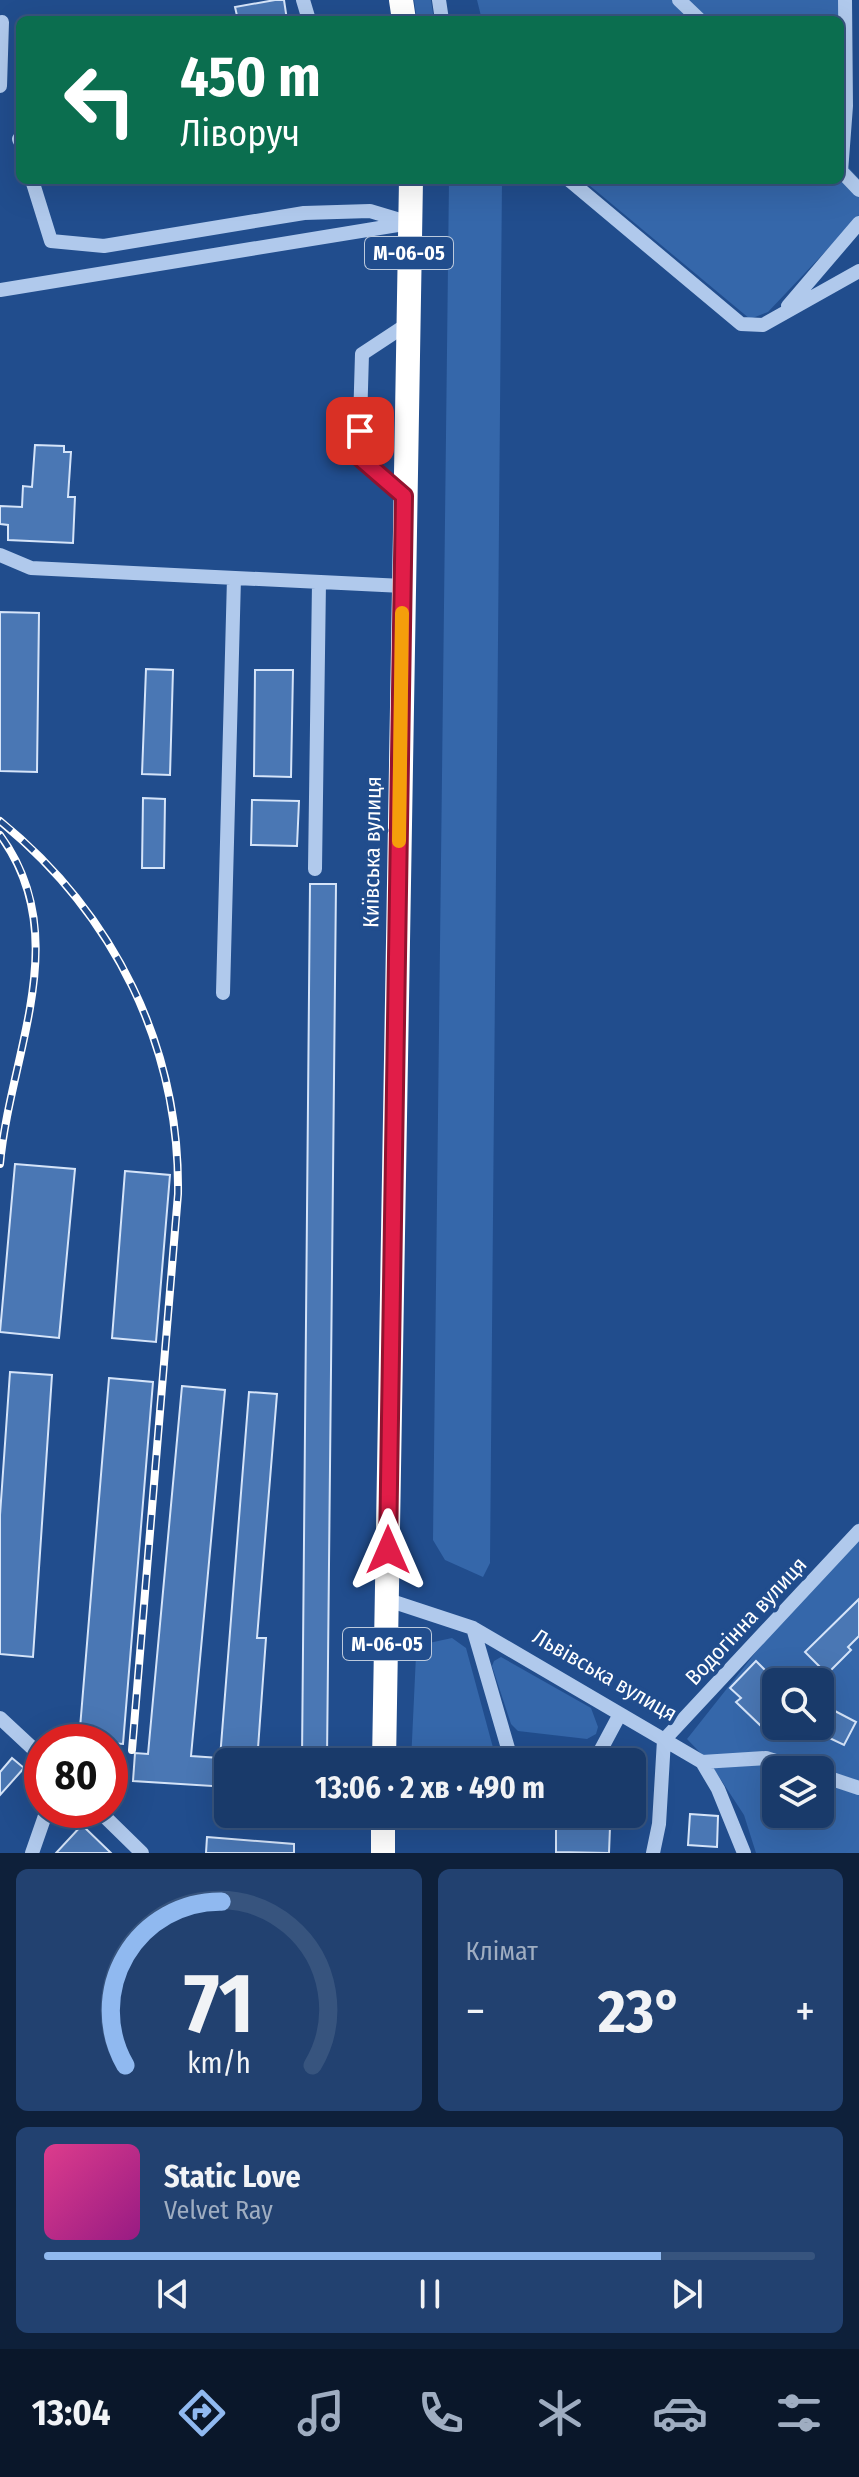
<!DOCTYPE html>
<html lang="uk">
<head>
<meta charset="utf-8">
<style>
  body { margin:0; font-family:"Fira Sans Condensed",sans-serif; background:#224170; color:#f1f3f6; height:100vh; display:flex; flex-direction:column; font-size:30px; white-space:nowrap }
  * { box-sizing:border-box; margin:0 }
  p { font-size:26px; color:#9fadc1 }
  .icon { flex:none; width:44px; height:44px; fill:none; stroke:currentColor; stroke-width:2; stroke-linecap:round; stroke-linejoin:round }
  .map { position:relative; height:1853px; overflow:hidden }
  .details { display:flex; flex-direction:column; gap:16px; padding:16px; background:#0e203a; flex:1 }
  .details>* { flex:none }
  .hud { position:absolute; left:16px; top:16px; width:828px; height:168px; border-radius:12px; box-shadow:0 8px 32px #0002,0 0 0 2px #37547e; background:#0b6e4f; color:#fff; overflow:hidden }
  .controls { position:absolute; left:762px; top:1668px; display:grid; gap:16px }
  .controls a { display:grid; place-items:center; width:72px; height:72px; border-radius:12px; background:#193a6a; box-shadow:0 8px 32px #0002,0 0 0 2px #37547e; font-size:40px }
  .speed { position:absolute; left:24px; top:1724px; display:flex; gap:16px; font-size:40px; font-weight:700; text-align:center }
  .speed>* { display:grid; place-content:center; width:104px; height:104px; border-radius:50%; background:#193a6a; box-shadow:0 8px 32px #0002,0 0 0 2px #37547e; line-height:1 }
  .speed .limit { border:12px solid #d22; background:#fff; color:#111 }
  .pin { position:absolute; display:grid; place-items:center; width:68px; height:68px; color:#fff; margin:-34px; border-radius:16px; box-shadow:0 4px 12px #0006 }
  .me { position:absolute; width:88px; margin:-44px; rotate:0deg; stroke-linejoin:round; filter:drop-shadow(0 0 6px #0008) }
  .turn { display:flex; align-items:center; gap:28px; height:168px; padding:0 32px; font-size:36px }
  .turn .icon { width:104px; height:104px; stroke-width:2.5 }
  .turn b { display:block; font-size:56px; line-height:68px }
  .big { font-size:60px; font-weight:700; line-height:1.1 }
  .details .widget { flex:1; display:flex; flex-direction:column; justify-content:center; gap:12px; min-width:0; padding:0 28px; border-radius:12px; background:#224170 }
  .details .dial { align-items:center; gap:0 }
  .dial svg { height:208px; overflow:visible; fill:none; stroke:#37547e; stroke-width:7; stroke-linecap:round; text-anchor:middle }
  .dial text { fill:#f1f3f6; stroke:none }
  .song { display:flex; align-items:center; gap:24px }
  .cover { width:96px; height:96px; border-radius:12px; background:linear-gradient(135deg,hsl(330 70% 55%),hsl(310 70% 35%)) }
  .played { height:8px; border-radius:4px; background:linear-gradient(90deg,#90b9f0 80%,#37547e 80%) }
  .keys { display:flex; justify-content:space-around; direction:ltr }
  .heat { display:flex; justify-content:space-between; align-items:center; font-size:44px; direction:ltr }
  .details .tiles { flex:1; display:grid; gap:16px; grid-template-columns:1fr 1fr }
  .widget:last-child { grid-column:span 2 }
  .trip { position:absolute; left:214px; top:1748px; width:432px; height:80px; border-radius:12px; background:#193a6a; box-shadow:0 8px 32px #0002,0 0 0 2px #37547e; font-weight:700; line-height:80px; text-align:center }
  .dock { display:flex; height:128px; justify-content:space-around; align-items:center; background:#0a172a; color:#9fadc1 }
  .dock .icon { width:56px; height:56px }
  .dock .current { color:#90b9f0 }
  .dock b { font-size:36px; color:#f1f3f6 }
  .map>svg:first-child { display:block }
  .green { fill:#3567aa; fill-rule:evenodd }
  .building { fill:#4a77b4; stroke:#d5e4f9; stroke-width:2 }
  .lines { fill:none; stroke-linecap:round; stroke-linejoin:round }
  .minor { stroke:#b0c9ec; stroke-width:14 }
  .highway { stroke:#fff; stroke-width:24 }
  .rail-casing { stroke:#fff; stroke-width:8 }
  .rail { stroke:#214d8d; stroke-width:5; stroke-dasharray:15; stroke-linecap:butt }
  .route-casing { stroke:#92132f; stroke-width:20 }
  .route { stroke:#e11d48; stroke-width:14 }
  .slow { stroke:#f59e0b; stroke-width:14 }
  .labels { text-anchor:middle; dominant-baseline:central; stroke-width:8; stroke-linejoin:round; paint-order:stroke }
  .shield { fill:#214d8d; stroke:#bccadd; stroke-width:2 }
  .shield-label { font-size:20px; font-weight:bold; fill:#fff }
  .street-label { font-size:22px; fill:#fff; stroke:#214d8d }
</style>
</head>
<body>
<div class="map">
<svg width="859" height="1853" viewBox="0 0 859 1853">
  <rect width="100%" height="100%" fill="#214d8d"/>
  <path class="green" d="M414,0h17l3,20h-17z
    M477,0h375l-5,166 12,13v37l-91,96 -18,7 -167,-139h257v-160h-358z
    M449,180h53l-12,1383 -7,14 -38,-17 -12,-20z
    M859,1522v331h-103l-12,-38 -34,-52 -23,-24zM776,1682h44v44h-44zM776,1770h44v44h-44z
    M452,1638l14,10 29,107 -1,7h-83l5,-107 13,-12z
    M501,1657l90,51 7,19 -2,7 -9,5 -69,-8 -7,-7 -19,-58 2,-5z"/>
  <path class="building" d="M275,0h9l3,20h-49l-3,-13z
    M35,445l29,1v6h7l-3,45h7l-2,46 -65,-3v-15l-8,-1v-18l22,1 1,-21 9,1z
    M0,612l39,1 -2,159 -37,-1z
    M146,669l27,1 -3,105 -28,-1z
    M255,670h38l-2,107 -37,-1z
    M143,798l22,1 -1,69h-22z
    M252,800l47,1 -2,45 -46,-1z
    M310,884h26l-9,875h-25z
    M15,1164l60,5 -16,169 -59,-6z
    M125,1171l45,4 -14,167 -44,-4z
    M10,1372l42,3 -19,282 -33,-3v-139z
    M109,1378l44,4 -30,362 -44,-4z
    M182,1386l43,4 -34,366 29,2 29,-366 28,2 -20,244h9l-9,124h-29v25l-95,-6 2,-28 13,1z
    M859,1599v37l-11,11 3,3 -24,24 -22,-22z
    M756,1661l20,20v51l-11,-10 -4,4 -25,-24 5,-4 -11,-10z
    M833,1710l23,12 -12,23 -23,-11z
    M12,1758l12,10 -24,27v-23z
    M690,1814l28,2 -1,31 -29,-2z
    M82,1825l29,28h-55z
    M556,1826l54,1 -1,26 -53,-1z
    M207,1837l87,7v9h-88z"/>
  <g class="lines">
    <path class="minor" d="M303,0l6,20
      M439,0l3,20
      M679,0l21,20
      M0,86l2,-64
      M19,139l1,2
      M840,170l19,20
      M841,172l5,-66 -1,-106
      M569,180l172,144 22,1 96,-54
      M0,290l410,-67 -40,-12 -66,2 -200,33 -53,-5 -19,-61
      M788,306l71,-83
      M404,496l-45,-39 3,-103 44,-29
      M0,555l31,13 372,18
      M315,869l4,-287
      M223,993l11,-415
      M388,1600l85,28 229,134 16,27 26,64
      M473,1628l39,134
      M0,1718l42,39
      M572,1762l25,-5 23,-43
      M702,1762l64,-4 38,12
      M820,1775l39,13
      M98,1810l44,43
      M32,1853l15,-43
      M653,1853l6,-29 5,-84 195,-209"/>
    <path class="highway" d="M401,0l3,20
      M384,1762l27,-1582
      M383,1853v-39"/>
    <g class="rail-casing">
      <path id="rail" d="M0,821c114,93 180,225 178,373l-46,556
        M0,835c75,102 10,218 0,329"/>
    </g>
    <use href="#rail" class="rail"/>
  </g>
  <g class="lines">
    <g class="route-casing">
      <path id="route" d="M360,431l-1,26 45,39 -16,1054"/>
    </g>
    <use href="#route" class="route"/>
    <path class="slow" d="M399,841l3,-228"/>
  </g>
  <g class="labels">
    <g class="shield">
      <rect x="365" y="237" width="88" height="32" rx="6"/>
      <rect x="343" y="1628" width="88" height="32" rx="6"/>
    </g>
    <g class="shield-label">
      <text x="409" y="253">М-06-05</text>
      <text x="387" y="1644">М-06-05</text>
    </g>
    <g class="street-label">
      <text transform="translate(372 852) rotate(-89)">Київська вулиця</text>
      <text transform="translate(746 1621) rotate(-47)">Водогінна вулиця</text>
      <text transform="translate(605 1675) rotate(30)">Львівська вулиця</text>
    </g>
  </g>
</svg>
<div class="controls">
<a><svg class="icon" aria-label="search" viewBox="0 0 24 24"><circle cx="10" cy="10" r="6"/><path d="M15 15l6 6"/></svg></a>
<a><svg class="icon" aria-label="layers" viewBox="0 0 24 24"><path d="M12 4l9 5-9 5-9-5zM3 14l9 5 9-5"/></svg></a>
</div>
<div class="speed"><div class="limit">80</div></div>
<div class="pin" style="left:360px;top:431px;background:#d93025"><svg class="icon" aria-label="arrive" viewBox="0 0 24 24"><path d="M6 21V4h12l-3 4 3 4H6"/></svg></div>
<svg class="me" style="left:388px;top:1550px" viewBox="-20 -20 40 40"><path d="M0-17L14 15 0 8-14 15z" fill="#e11d48" stroke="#fff" stroke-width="4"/></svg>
<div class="trip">13:06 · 2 хв · 490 m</div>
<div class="hud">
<div class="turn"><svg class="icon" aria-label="left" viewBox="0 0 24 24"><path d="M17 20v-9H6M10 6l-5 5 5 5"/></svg><div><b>450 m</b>Ліворуч</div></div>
</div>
</div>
<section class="details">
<div class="tiles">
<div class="widget dial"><svg viewBox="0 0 100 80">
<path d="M14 69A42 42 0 1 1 86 69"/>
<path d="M14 69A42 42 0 0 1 51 6" stroke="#90b9f0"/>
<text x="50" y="56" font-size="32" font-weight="700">71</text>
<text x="50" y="72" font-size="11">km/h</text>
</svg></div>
<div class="widget"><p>Клімат</p>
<div class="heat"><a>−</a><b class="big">23°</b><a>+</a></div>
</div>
<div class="widget">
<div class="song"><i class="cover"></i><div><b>Static Love</b><p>Velvet Ray</p></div></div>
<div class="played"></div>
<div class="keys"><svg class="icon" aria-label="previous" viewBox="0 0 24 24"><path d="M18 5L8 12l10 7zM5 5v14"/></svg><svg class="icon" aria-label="pause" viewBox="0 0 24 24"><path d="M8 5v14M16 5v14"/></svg><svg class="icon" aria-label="next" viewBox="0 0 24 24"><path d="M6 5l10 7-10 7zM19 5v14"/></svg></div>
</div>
</div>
</section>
<nav class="dock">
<b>13:04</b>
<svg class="icon current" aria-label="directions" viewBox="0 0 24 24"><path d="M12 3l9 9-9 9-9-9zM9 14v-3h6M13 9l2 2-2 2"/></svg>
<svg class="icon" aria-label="music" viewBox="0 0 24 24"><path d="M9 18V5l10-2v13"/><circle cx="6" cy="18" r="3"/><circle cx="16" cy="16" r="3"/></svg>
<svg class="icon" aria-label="phone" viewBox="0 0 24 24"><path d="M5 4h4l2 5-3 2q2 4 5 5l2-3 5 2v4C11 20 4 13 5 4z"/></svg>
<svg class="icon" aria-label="climate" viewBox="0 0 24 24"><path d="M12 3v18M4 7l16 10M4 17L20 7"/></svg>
<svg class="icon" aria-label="car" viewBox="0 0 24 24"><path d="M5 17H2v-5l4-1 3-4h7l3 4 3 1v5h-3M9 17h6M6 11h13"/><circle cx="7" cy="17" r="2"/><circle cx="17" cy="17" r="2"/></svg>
<svg class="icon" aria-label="filters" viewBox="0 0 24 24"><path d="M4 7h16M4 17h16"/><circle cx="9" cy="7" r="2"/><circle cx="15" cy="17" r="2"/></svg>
</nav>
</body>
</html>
